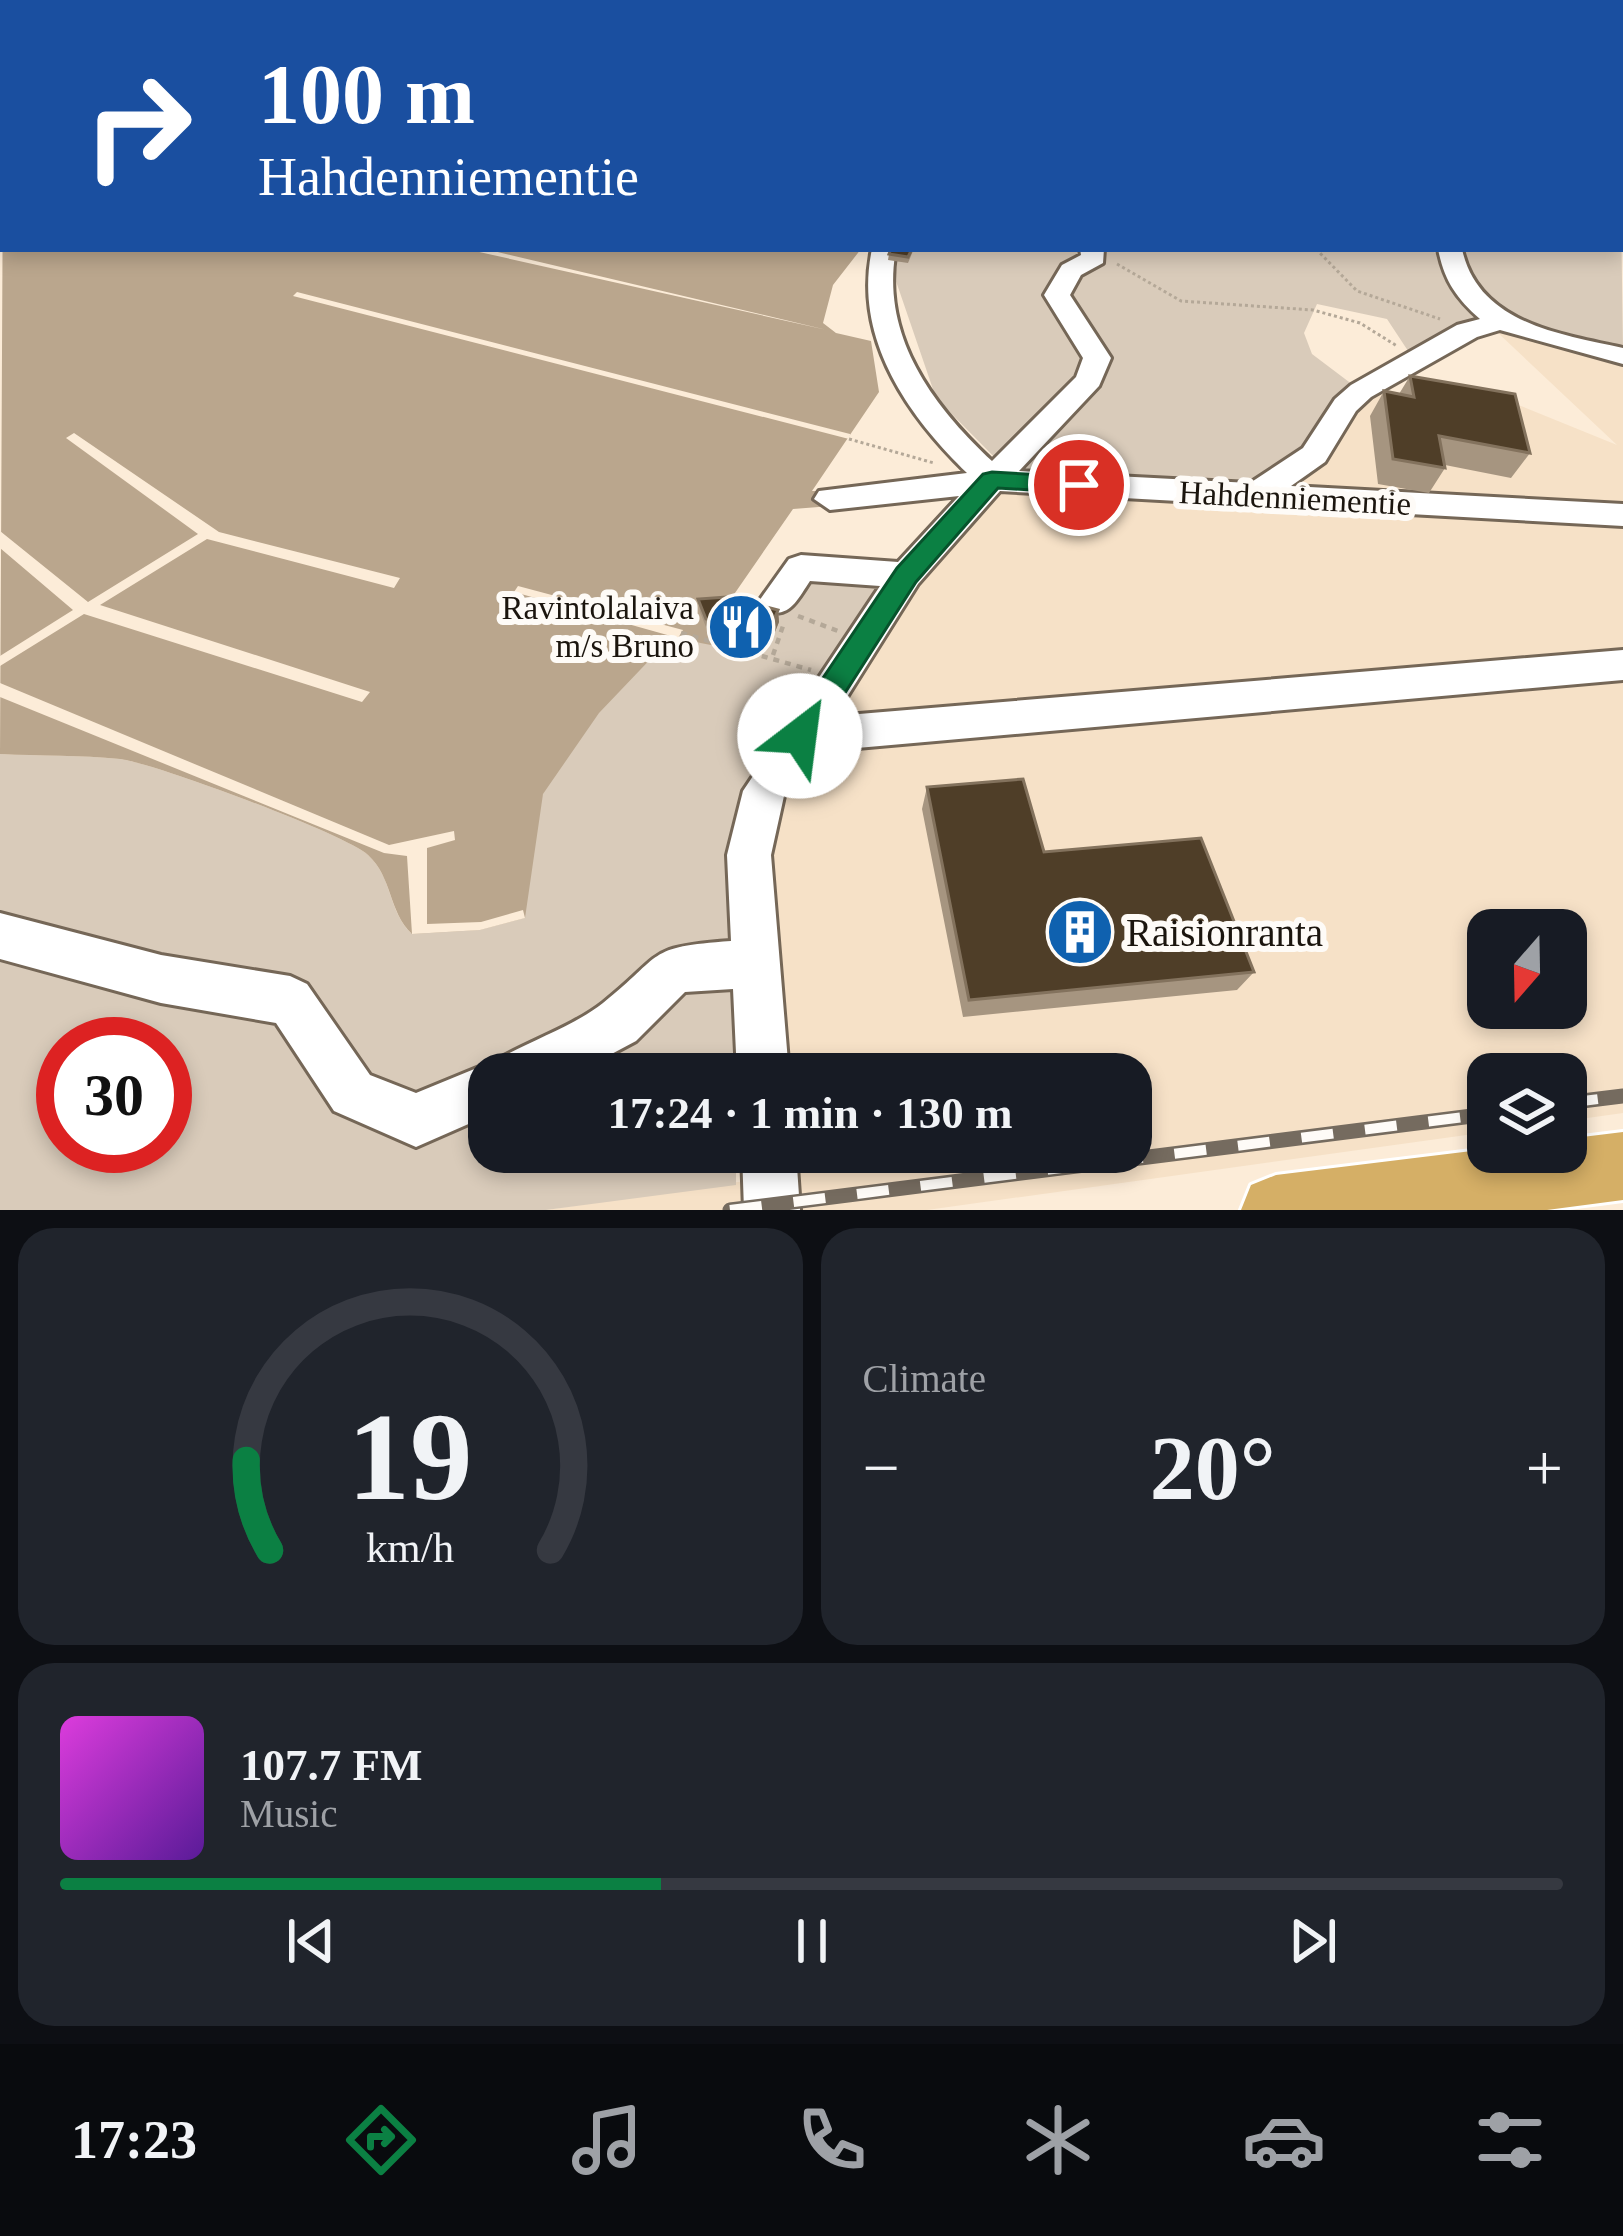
<!DOCTYPE html>
<html lang="en">
<head>
<meta charset="utf-8">
<style>
  body { margin:0; font-family:"Times New Roman",serif; background:#20242c; color:#f1f3f6; height:100vh; display:flex; flex-direction:column; font-size:45px; white-space:nowrap }
  * { box-sizing:border-box; margin:0 }
  p { font-size:39px; color:#9ea1a6 }
  .icon { flex:none; width:66px; height:66px; fill:none; stroke:currentColor; stroke-width:2; stroke-linecap:round; stroke-linejoin:round }
  .map { position:relative; height:1210px; overflow:hidden }
  .details { display:flex; flex-direction:column; gap:18px; padding:18px; background:#0d0f14; flex:1 }
  .details>* { flex:none }
  .guide { position:absolute; left:0px; top:0px; width:1623px; height:252px; box-shadow:0 6px 18px #0003; background:#1a4fa0; color:#fff; overflow:hidden }
  .needle { width:78px; rotate:200deg }
  .tools { position:absolute; left:1467px; top:909px; display:grid; gap:24px }
  .tools a { display:grid; place-items:center; width:120px; height:120px; border-radius:24px; background:#171b24; box-shadow:0 6px 18px #0003; font-size:60px }
  .speed { position:absolute; left:36px; top:1017px; display:flex; gap:24px; font-size:60px; font-weight:700; text-align:center }
  .speed>* { display:grid; place-content:center; width:156px; height:156px; border-radius:50%; background:#171b24; box-shadow:0 6px 18px #0003; line-height:1 }
  .speed .limit { border:18px solid #d22; background:#fff; color:#111 }
  .pin { position:absolute; display:grid; place-items:center; width:102px; height:102px; color:#fff; margin:-51px; border:6px solid #fff; border-radius:50%; box-shadow:0 3px 12px #0007 }
  .me { position:absolute; width:132px; margin:-66px; rotate:30deg; stroke-linejoin:round; filter:drop-shadow(0 0 9px #0008) }
  .turn { display:flex; align-items:center; gap:42px; height:252px; padding:0 60px; font-size:54px }
  .turn .icon { width:156px; height:156px; stroke-width:2.5 }
  .turn b { display:block; font-size:84px; line-height:102px }
  .big { font-size:90px; font-weight:700; line-height:1.1 }
  .details .card { flex:1; display:flex; flex-direction:column; justify-content:center; gap:18px; min-width:0; padding:0 42px; border-radius:36px; background:#20242c }
  .details .dial { align-items:center; gap:0 }
  .dial svg { height:312px; overflow:visible; fill:none; stroke:#363941; stroke-width:7; stroke-linecap:round; text-anchor:middle }
  .dial text { fill:#f1f3f6; stroke:none }
  .song { display:flex; align-items:center; gap:36px }
  .cover { width:144px; height:144px; border-radius:18px; background:linear-gradient(135deg,hsl(300 70% 55%),hsl(270 70% 35%)) }
  .played { height:12px; border-radius:6px; background:linear-gradient(90deg,#0b8043 40%,#363941 40%) }
  .keys { display:flex; justify-content:space-around; direction:ltr }
  .heat { display:flex; justify-content:space-between; align-items:center; font-size:66px; direction:ltr }
  .details .tiles { flex:1; display:grid; gap:18px; grid-template-columns:1fr 1fr }
  .card:last-child { grid-column:span 2 }
  .trip { position:absolute; left:468px; top:1053px; width:684px; height:120px; border-radius:36px; background:#171b24; box-shadow:0 6px 18px #0003; font-weight:700; line-height:120px; text-align:center }
  .dock { display:flex; height:192px; justify-content:space-around; align-items:center; background:#090b0e; color:#9ea1a6 }
  .dock .icon { width:84px; height:84px }
  .dock .selected { color:#0b8043 }
  .dock b { font-size:54px; color:#f1f3f6 }
  .map>svg:first-child { display:block }
  .built { fill:#f6e1c7; fill-rule:evenodd }
  .green { fill:#d9cbba; fill-rule:evenodd }
  .water { fill:#baa68d }
  .pier { fill:#fcecd8 }
  .lines { fill:none; stroke-linecap:round; stroke-linejoin:round }
  .minor-casing { stroke:#756757; stroke-width:6 }
  .major-casing { stroke:#fff; stroke-width:6 }
  .path-far1 { stroke:#b4a898; stroke-width:3; stroke-dasharray:3 3; stroke-linecap:butt }
  .path { stroke:#b4a898; stroke-width:4.5; stroke-dasharray:6 6; stroke-linecap:butt }
  .minor { fill:#fff; fill-rule:evenodd }
  .major { fill:#d5af66; fill-rule:evenodd }
  .rail-casing { stroke:#756b5f; stroke-width:15 }
  .rail { stroke:#fefbf7; stroke-width:10; stroke-dasharray:32; stroke-linecap:butt }
  .wall { fill:#a69580 }
  .shaded-wall { fill:#83725d }
  .building { fill:#4f3e28; stroke:#83725d; stroke-width:3 }
  .route { fill:#0b8043; stroke:#07532c; stroke-width:3 }
  .labels { text-anchor:middle; dominant-baseline:central; stroke-width:12; stroke-linejoin:round; paint-order:stroke }
  .street-label { font-size:33px; fill:#1b150e; stroke:#fefbf7 }
  .poi-label { font-size:33px; fill:#1b150e; stroke:#fefbf7; text-anchor:end }
  .near-poi-label { font-size:39px; fill:#1b150e; stroke:#fefbf7; text-anchor:start }
</style>
</head>
<body>
<div class="map">
<svg width="1623" height="1210" viewBox="0 0 1623 1210">
  <rect width="100%" height="100%" fill="#fcecd8"/>
  <path class="built" d="M1497,332l126,27v754l-57,8v-47h-78v58l-561,78h-381l247,-36 -7,-22h345v-78h-368l1,-283 228,-311 369,-89 160,15 96,39zM1488,930h78v78h-78z"/>
  <path class="green" d="M1620,141l3,209 -126,-28 -83,38 -27,-41 -70,-15 -13,29 8,21 49,37 -47,64 -60,41 -262,-16 12,-13 -68,-69 -51,-149h540l23,8 2,-8h170z
    M801,568l105,7 -143,216 -14,64 7,108 -82,6 -56,54 -96,51h-33v15l-73,31 -64,-27 -62,-92 -150,-26 4,12 136,26 68,97 77,23 64,-23v42h247v33l-190,25h-546v-456c40,2 80,1 120,5 34,4 225,75 248,96 25,23 20,56 43,78l69,-3 45,-12c-6,-25 8,-103 19,-127 15,-34 85,-128 118,-143 29,-13 61,-1 91,5l8,-21 -19,-6 35,-25zM63,1044h102v102h-102z
    M739,982l-2,92h-179l114,-87z"/>
  <path class="water" d="M262,0h1131l-1139,3z
    M3,153v96h858l-28,36 -10,38 13,10 35,8 8,51 -67,99 57,-1 1,13 -77,6 -85,123 49,10 -4,11 -63,-12 -29,7 -62,65 -56,81 -18,124 -45,12 -68,4c-24,-23 -19,-56 -44,-79 -23,-21 -214,-92 -248,-96 -40,-4 -80,-3 -120,-5z"/>
  <path class="pier" d="M466,249h19l342,81z
    M297,292l553,142v1l-1,4 -556,-143z
    M74,433l145,99 181,46 -6,10 -187,-49 -107,66 270,87 -8,10 -278,-88 -84,52v-10l73,-46 -73,-62v-17l88,71 110,-68 -132,-96z
    M518,586l165,44 -5,8 -164,-46z
    M0,683l389,162 65,-14 1,9 -28,8v76l54,-2 42,-12 2,8 -45,12 -68,4 -5,-78 -23,-3 -384,-156z"/>
  <g class="lines">
    <g class="minor-casing">
      <path id="minor" d="M32,0h34l-36,3z
        M3,3v10l-3,1v-10z
        M872,249h24c-16,87 37,157 96,212l84,-84 7,-19 -39,-63 18,-30 19,-10 -1,-6h24l-1,14 -22,12 -11,20 41,63 -12,28 -80,85 231,12 53,-35 32,-49 16,-14 106,-60 23,-6c-24,-21 -36,-39 -42,-70h24c16,74 97,85 161,99v16l-123,-34 -23,7 -106,60 -15,14 -31,51 -34,24 332,18v22l-623,-35 -82,93 -83,132 788,-66v30l-811,72 -28,44 -13,59 18,219h-52l-4,-85 -48,3 -49,49 -62,33h-85v41l-73,32 -82,-36 -58,-88 -115,-20 -161,-44v-46l161,42 129,21 17,8 63,91 46,18 73,-30 10,4 5,-11c31,-17 71,-31 99,-53 62,-49 41,-56 128,-62l-4,-86 16,-64 137,-205 -70,-5c-13,19 -20,38 -46,30l-5,-10 30,-42 12,-4 97,7 61,-66 -129,14 -16,-11 5,-8 148,-18c-60,-58 -114,-136 -95,-224z
        M742,1152h54l4,58h-56z"/>
    </g>
    <g class="major-casing">
      <path id="major" d="M1623,1132v68l-76,10h-306l10,-25 25,-10 212,-26 78,3v-13z"/>
    </g>
    <path class="path-far1" d="M1316,249l41,42 83,28
      M1117,264l64,37 132,9 47,13 37,23
      M849,439l85,24"/>
    <path class="path" d="M798,616l40,15
      M681,633l130,37
      M773,655l10,-29"/>
    <use href="#minor" class="minor"/>
    <use href="#major" class="major"/>
    <g class="rail-casing">
      <path id="rail" d="M1566,1103l57,-7
        M730,1210l758,-96"/>
    </g>
    <use href="#rail" class="rail"/>
  </g>
  <path class="wall" d="M913,251l-5,12 -20,-3 1,-6z
    M1410,376l120,77 -19,25 -66,-13v3l-16,25 -51,-9 -8,-68 14,-25 15,3z
    M698,599l80,11 1,12 -9,22 -62,-12 -8,-20z
    M927,787l117,65 210,120 -17,18 -274,27 -41,-208z"/>
  <path class="shaded-wall" d="M778,610l1,12 -9,22 -1,-13z"/>
  <path class="building" d="M891,249h21l-4,8 -19,-3z
    M1410,376l105,18 15,59 -91,-17 6,32 -52,-9 -9,-68 30,6z
    M727,597l51,13 -9,21 -63,-12 -8,-20z
    M1023,779l21,73 157,-14 53,134 -285,28 -42,-213z"/>
  <path class="route" d="M992,472l87,5 12,8 -12,8 -81,-5 -82,94 -105,164h-21l-5,-10 5,-9 107,-159 86,-94z"/>
  <defs>
    <g id="restaurant-disc" transform="scale(3.45)"><circle r="9.5" fill="#0f61af" stroke="#fefbf7"/><path d="M-5-6h1v4h1v-4h1v4h1v-4h1v5L-1.5 .5V6h-2V.5L-5-1ZM5-6V6H3V1.5H1.5Q1.5-4 5-6Z" fill="#fff"/></g>
    <g id="building-disc" transform="scale(3.45)"><circle r="9.5" fill="#0f61af" stroke="#fefbf7"/><path d="M-4-6H4V6H1V3H-1V6H-4ZM-2.5-4.3h1.7v1.8h-1.7ZM.8-4.3h1.7v1.8H.8ZM-2.5-1h1.7V.8h-1.7ZM.8-1h1.7V.8H.8Z" fill="#fff"/></g>
  </defs>
  <g fill-rule="evenodd">
    <use href="#restaurant-disc" x="741" y="627"/>
    <use href="#building-disc" x="1080" y="932"/>
  </g>
  <g class="labels">
    <g class="street-label">
      <text transform="translate(1295 498) rotate(3)">Hahdenniementie</text>
    </g>
    <g class="poi-label">
      <text x="694" y="608">Ravintolalaiva<tspan x="694" dy="38">m/s Bruno</tspan></text>
    </g>
    <g class="near-poi-label">
      <text x="1126" y="932">Raisionranta</text>
    </g>
  </g>
</svg>
<div class="tools">
<a><svg class="needle" viewBox="-14 -14 28 28"><path d="M0-13l5 13h-10z" fill="#e53935"/><path d="M0 13l5-13h-10z" fill="#9ea1a6"/></svg></a>
<a><svg class="icon" aria-label="layers" viewBox="0 0 24 24"><path d="M12 4l9 5-9 5-9-5zM3 14l9 5 9-5"/></svg></a>
</div>
<div class="speed"><div class="limit">30</div></div>
<div class="pin" style="left:1079px;top:485px;background:#d93025"><svg class="icon" aria-label="arrive" viewBox="0 0 24 24"><path d="M6 21V4h12l-3 4 3 4H6"/></svg></div>
<svg class="me" style="left:800px;top:736px" viewBox="-20 -20 40 40"><circle r="19" fill="#fff"/><path d="M0-13L10 11 0 6-10 11z" fill="#0b8043"/></svg>
<div class="trip">17:24 · 1 min · 130 m</div>
<div class="guide">
<div class="turn"><svg class="icon" aria-label="right" viewBox="0 0 24 24"><path d="M7 20v-9h11M14 6l5 5-5 5"/></svg><div><b>100 m</b>Hahdenniementie</div></div>
</div>
</div>
<section class="details">
<div class="tiles">
<div class="card dial"><svg viewBox="0 0 100 80">
<path d="M14 69A42 42 0 1 1 86 69"/>
<path d="M14 69A42 42 0 0 1 8 46" stroke="#0b8043"/>
<text x="50" y="56" font-size="32" font-weight="700">19</text>
<text x="50" y="72" font-size="11">km/h</text>
</svg></div>
<div class="card"><p>Climate</p>
<div class="heat"><a>−</a><b class="big">20°</b><a>+</a></div>
</div>
<div class="card">
<div class="song"><i class="cover"></i><div><b>107.7 FM</b><p>Music</p></div></div>
<div class="played"></div>
<div class="keys"><svg class="icon" aria-label="previous" viewBox="0 0 24 24"><path d="M18 5L8 12l10 7zM5 5v14"/></svg><svg class="icon" aria-label="pause" viewBox="0 0 24 24"><path d="M8 5v14M16 5v14"/></svg><svg class="icon" aria-label="next" viewBox="0 0 24 24"><path d="M6 5l10 7-10 7zM19 5v14"/></svg></div>
</div>
</div>
</section>
<nav class="dock">
<b>17:23</b>
<svg class="icon selected" aria-label="directions" viewBox="0 0 24 24"><path d="M12 3l9 9-9 9-9-9zM9 14v-3h6M13 9l2 2-2 2"/></svg>
<svg class="icon" aria-label="music" viewBox="0 0 24 24"><path d="M9 18V5l10-2v13"/><circle cx="6" cy="18" r="3"/><circle cx="16" cy="16" r="3"/></svg>
<svg class="icon" aria-label="phone" viewBox="0 0 24 24"><path d="M5 4h4l2 5-3 2q2 4 5 5l2-3 5 2v4C11 20 4 13 5 4z"/></svg>
<svg class="icon" aria-label="climate" viewBox="0 0 24 24"><path d="M12 3v18M4 7l16 10M4 17L20 7"/></svg>
<svg class="icon" aria-label="car" viewBox="0 0 24 24"><path d="M5 17H2v-5l4-1 3-4h7l3 4 3 1v5h-3M9 17h6M6 11h13"/><circle cx="7" cy="17" r="2"/><circle cx="17" cy="17" r="2"/></svg>
<svg class="icon" aria-label="filters" viewBox="0 0 24 24"><path d="M4 7h16M4 17h16"/><circle cx="9" cy="7" r="2"/><circle cx="15" cy="17" r="2"/></svg>
</nav>
</body>
</html>
